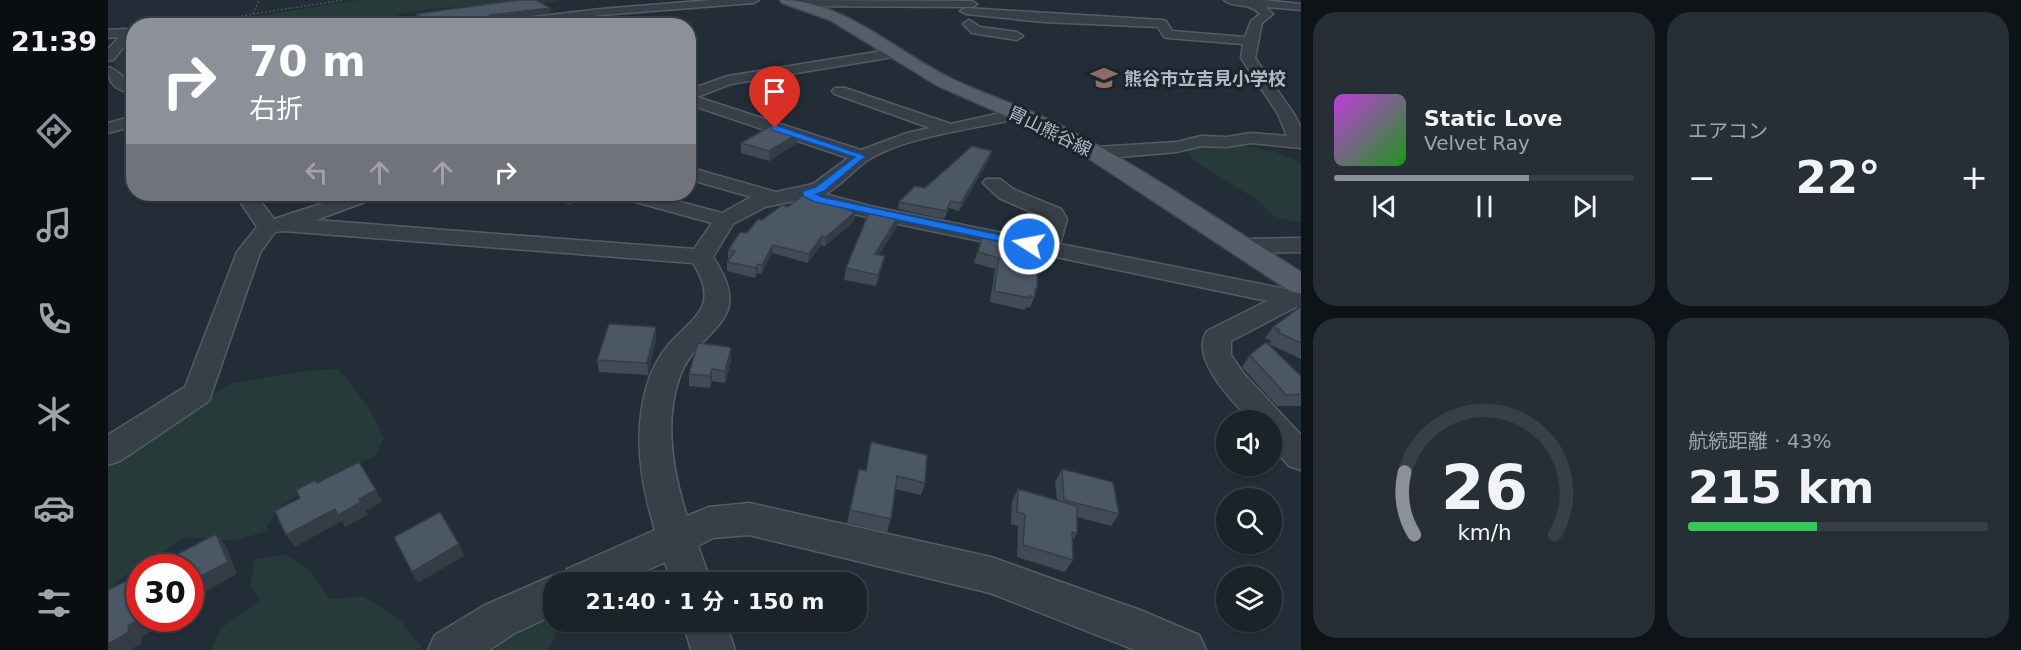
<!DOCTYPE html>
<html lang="ja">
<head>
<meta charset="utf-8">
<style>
  body { margin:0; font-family:"DejaVu Sans","Noto Sans JP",sans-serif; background:#272f36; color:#f1f3f6; height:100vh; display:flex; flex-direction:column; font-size:22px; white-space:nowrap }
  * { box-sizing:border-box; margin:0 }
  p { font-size:20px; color:#9fa4a8 }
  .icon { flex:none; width:33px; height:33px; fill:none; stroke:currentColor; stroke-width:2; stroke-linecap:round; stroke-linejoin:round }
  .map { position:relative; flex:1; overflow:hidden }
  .side { display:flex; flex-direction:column; gap:12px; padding:12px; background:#0e1317; width:720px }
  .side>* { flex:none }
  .top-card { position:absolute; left:18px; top:18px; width:570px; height:183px; border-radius:24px; box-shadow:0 2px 4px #0004,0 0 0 2px #383f47; background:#8c9099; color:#fff; overflow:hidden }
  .buttons { position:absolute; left:1108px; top:410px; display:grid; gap:12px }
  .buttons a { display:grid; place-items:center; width:66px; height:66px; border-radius:50%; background:#1a222a; box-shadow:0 2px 4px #0004,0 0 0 2px #383f47; font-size:30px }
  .speed { position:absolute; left:18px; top:554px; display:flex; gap:12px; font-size:30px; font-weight:700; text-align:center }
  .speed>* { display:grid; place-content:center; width:78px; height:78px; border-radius:50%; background:#1a222a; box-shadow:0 2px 4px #0004,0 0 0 2px #383f47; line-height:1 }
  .speed .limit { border:9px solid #d22; background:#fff; color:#111 }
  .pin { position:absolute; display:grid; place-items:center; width:51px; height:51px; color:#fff; margin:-62px -26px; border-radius:50% 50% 50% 0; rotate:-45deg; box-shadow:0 0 6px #0007 }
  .pin .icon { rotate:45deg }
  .me { position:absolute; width:66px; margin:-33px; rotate:281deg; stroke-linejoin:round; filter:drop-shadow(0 0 4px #0008) }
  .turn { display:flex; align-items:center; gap:21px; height:126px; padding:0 24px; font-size:27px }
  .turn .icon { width:78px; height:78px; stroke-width:2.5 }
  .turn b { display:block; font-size:42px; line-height:51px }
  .lanes { display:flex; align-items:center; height:57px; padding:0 24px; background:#0003; justify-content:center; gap:30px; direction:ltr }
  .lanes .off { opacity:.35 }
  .big { font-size:45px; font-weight:700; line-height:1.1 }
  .side .card { flex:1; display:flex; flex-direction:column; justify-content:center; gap:9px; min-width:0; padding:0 21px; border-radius:24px; background:#272f36 }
  .side .dial { align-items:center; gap:0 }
  .dial svg { height:156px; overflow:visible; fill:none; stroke:#383f47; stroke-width:7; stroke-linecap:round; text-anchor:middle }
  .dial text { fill:#f1f3f6; stroke:none }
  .song { display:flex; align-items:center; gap:18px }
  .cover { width:72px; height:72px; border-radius:9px; background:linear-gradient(135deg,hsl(290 70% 55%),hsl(120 70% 35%)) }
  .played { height:6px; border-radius:3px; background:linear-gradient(90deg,#8c9099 65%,#383f47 65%) }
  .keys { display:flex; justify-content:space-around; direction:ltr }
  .heat { display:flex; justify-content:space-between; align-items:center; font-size:33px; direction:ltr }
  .charge { height:9px; border-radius:4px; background:linear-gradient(90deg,#34c759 43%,#383f47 0) }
  .side .tiles { flex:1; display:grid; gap:12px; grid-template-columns:repeat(2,1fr) }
  .trip { position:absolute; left:435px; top:572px; width:324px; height:60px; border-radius:24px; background:#1a222a; box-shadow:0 2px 4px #0004,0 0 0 2px #383f47; font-weight:700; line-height:60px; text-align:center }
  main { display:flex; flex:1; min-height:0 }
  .tabs { display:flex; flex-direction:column; width:108px; justify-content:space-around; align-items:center; background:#0a0e11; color:#9fa4a8 }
  .tabs .icon { width:42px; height:42px }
  .tabs .selected { color:#8c9099 }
  .tabs b { font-size:27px; color:#f1f3f6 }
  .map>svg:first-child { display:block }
  .green { fill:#263a3a }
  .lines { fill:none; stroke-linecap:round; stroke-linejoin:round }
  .minor-casing { stroke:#545d66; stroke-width:3 }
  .major-casing { stroke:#404852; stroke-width:3 }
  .path { stroke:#435557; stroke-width:1.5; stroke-dasharray:2 2; stroke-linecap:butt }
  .minor { fill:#373f49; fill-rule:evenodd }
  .major { fill:#555e69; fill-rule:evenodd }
  .wall { fill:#404b56 }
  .shaded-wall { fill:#343d46 }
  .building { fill:#4b5764; stroke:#343d46; stroke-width:1.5 }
  .route { fill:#1a73e8; stroke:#114b97; stroke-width:1.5 }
  .labels { text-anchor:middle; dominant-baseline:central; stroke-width:6; stroke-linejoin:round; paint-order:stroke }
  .far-poi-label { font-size:18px; font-weight:bold; fill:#b1bac5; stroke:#1c242d; text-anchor:start }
  .far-street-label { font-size:18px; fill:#b1bac5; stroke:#1c242d }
</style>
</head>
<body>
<main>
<nav class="tabs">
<b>21:39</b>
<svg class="icon selected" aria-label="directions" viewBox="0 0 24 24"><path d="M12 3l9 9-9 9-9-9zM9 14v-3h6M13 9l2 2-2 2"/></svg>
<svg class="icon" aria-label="music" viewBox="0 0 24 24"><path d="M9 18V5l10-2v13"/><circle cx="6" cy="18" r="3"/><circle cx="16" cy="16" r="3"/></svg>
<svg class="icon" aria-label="phone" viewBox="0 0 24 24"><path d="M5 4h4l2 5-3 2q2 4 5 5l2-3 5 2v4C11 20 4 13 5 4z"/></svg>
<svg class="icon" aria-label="climate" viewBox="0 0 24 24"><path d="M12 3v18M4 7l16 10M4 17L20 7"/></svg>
<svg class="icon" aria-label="car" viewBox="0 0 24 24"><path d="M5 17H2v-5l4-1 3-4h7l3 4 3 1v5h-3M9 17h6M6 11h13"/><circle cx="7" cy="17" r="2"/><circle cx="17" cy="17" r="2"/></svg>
<svg class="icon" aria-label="filters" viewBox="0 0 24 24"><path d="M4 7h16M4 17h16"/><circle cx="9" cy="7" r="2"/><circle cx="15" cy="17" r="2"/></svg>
</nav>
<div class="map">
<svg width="1193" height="650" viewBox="0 0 1193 650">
  <rect width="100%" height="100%" fill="#232d38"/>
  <path class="green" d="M251,0h200l-10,3 -107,5 -43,6 -1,2 12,2 -1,4 5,3 -221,1z
    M25,38v41h-9l-11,-16 8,-13z
    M1098,143c30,2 69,3 95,21v58c-19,-2 -30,-4 -42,-21l-66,-41 -5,-8 5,-6z
    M231,369l31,41 14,28 -9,18 -52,24 -42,26 -17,26 -31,9 -47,-4 -67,43 -11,15v-131l122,-80 74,-13z
    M177,554l24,16 21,29 33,-3 36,23 25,31h-212l8,-21 40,-29 -10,-14 5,-27z
    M445,608l1,13h8l-13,29h-81z"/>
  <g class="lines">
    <g class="minor-casing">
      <path id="minor" d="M604,0h47l-5,3 -153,12 -77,11h-38l6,-4 109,-13z
        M686,0l178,1 5,3 -5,3 -177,-1 -5,-3z
        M1116,0h39l38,4v6l-35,-3 7,7 -11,9 -7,35 39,56 7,14v20l-50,-5 -24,4 -26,-1 -24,6 -81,7 -7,-2 -2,-4 2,-4 7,-2 81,-5 24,-6 26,1 24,-4 36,3 -9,-22 -37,-56 2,-14 -75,-6 -4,-1 -6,-10 -114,-5 -78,-8 -6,-3 6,-3 196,12 4,1 6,10 73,6 6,-16 9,-7c-13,-13 -25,-5 -36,-14z
        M861,20l11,7 37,5 6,4 -6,4 -45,-7 -9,-9z
        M17,29l4,1 4,6 -20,24 -5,1v-12l11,-12 -11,1v-8z
        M786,49l7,4 -2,3 -168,28 -34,13 164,53 46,-17 23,-5 -95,-34 -3,-3 3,-3h10l106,36 67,-15 6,2 2,3 -2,3c-46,12 -116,18 -156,43 -15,10 -27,26 -43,34l49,13 164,33 7,-22 -46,-20 -16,-15 3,-4h14l13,10 48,20 6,10 -7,25 241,48v16l-5,-1 -65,34v14l13,19 57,61v35l-12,-4 -17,-19v-27h-22c-18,-20 -61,-62 -43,-89l60,-30 -393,-82 -62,-16 -9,-4 -38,8 -32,17 -20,33c46,69 -17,69 -34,122 -15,44 -6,94 8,137l22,-9 40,-4 242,54 149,53 59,25 7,15h-71l-145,-57 -241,-58 -36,3 -15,8 13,36h-40l-6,-20 -43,20h-68v33l-39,18 -26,17h-61l7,-15 50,-30 69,-30 9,3 4,-9 88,-39c-14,-45 -22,-94 -9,-141 4,-16 12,-32 23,-45 26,-28 51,-38 24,-81l-409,-32 -9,1 -15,21 -51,148 -89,60 -12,4v-30l77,-48 52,-135 20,-25 -22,-33h20l19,25 77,-25h28l-3,4 -60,22 378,29 18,-26 -91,-25 -3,-4h32l72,19 29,-16 -63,-18v-12l88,25 37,-8 35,-26 -160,-54v-14l40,-14z
        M0,67c10,2 15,13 26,17v10c-18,-4 -26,-9 -26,-27z
        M26,116v10l-26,7v-10z
        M1193,238v14l-61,1 -8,-2 -4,-5 4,-5 8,-2z
        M575,621h42l10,29h-44z"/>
    </g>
    <g class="major-casing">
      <path id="major" d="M672,0c64,0 116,52 172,79 36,17 76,29 112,48 82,43 159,96 237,145v22l-11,-3 -202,-133 -41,-24 -109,-48 -108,-66 -48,-17z"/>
    </g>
    <path class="path" d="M145,14l91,-14
      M74,26l71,-12 6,-14"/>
    <use href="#minor" class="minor"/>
    <use href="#major" class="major"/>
  </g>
  <path class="wall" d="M442,8l1,5 -59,7 -5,3 89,3h-148l-11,-8 -1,-4z
    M690,134l-1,9 -28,18 -28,-8v-10z
    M882,158l-31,53 -10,-3 -5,11 -46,-10 1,-7 26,-14z
    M424,194h56l-17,11z
    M680,207l67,5 -1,9 -29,25 -4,-1 -13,18 -36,-10 -11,21 -3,-1 -3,5 -28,-7v-9l2,-3 -1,-1v-8l34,-30z
    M790,217l-2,11 -17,27 6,1 -3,11 -6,19 -32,-6 2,-12z
    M875,233l42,27 12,29 -7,19 -4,-1 -1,3 -35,-8 5,-33 -21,-6z
    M1193,306v53l-32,-15 2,-3 -6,-3 8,-11z
    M548,339l-8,36 -49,-3 -2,-12z
    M623,349v12l-6,22 -13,-2 -2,7 -21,-2v-12z
    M1142,355l51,21v30h-24l-35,-39z
    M763,442l54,41 -4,12 -26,-6 -4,30 -4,13 -40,-9 12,-54 7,2z
    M954,469l57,45 -8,12 -34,-9v16l-5,9 1,18 -8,12 -48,-15 1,-31 -7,-2 1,-23 6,-12 39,11 -2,-18z"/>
  <path class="shaded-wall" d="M442,8l1,5 -59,7 -7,4 -2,-2 1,-3 7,-4z
    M468,22v4h-22z
    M690,134l-1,9 -28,18v-10z
    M884,151l-2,7 -31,53 2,-8z
    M471,194h9l-17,11 -1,-5z
    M747,212l-1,9 -29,25 1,-9z
    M790,217l-2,11 -23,37 2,-11z
    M714,236l-1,9 -13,18 1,-9z
    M665,245l-1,8 -11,21 1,-9z
    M777,256l-3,11 -6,19 2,-11z
    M650,264v9l-3,5 1,-10z
    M548,327v12l-8,36 -1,-12z
    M623,349v12l-6,22v-12z
    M604,369v12l-2,7v-12z
    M268,490l6,12 -16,9 2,4 -23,12 -3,-6 -47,26 -9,-12 49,-26 24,-10z
    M108,534l10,12 11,28 -47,26v-18z
    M351,544l5,12 -46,27 -6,-11z
    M34,618h18l2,7 -21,12 1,6 -12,7h-22v-6l20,-18z"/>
  <path class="building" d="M410,0h18l14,8 -59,7 -7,4 -1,3 41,1 43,-6 9,5 -22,4h-119l-19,-12z
    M664,125l26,9 -29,17 -28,-8z
    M864,146l20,5 -31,52 -10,-2 -5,10 -47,-9 16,-16 10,2z
    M441,194h30l-9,6z
    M695,195l52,17 -29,25 -4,-1 -13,18 -36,-9 -11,20 -4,-1 -2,4 -29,-6 8,-11 -7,-1 12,-18 7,1 11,-14 4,1 20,-15 6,2z
    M762,210l28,7 -23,37 10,2 -7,19 -32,-7z
    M875,233l45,9 -3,18 13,4 -1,25h-2v8l-5,-1v2l-36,-7 5,-33 -21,-6z
    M1193,306v37l-24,-11 3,-2 -7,-3z
    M501,324l47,3 -9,36 -50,-3z
    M1158,342l35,34v18l-15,1 -36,-40z
    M590,343l31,4 2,2 -6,22 -13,-2 -2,7 -21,-2z
    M763,442l56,13 -2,28 -28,-7 -6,43 -41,-9 9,-41 7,2z
    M251,462l17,28 -17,9 2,3 -23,13 -3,-6 -49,26 -11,-24 25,-13 -4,-8 19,-10 2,3z
    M954,469l51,13 6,32 -55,-14z
    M910,489l59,17v27l-5,-1 1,28 -50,-15 2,-31 -8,-2z
    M332,512l19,32 -47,28 -18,-35z
    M108,534l12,28 -38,20v-15h-37z
    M32,574v44h2l-14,8 1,6 -21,12v-54z"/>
  <path class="route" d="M667,125l91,31 -42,35 -8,3 6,3 207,44 6,3 -6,4 -214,-46 -12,-6v-5l13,-4 39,-30 -83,-27v-4z"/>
  <defs>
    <g id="school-bare" transform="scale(2.07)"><path d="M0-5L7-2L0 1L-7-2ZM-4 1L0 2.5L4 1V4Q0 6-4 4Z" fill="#8d6e63" stroke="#1c242d" stroke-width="2.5" paint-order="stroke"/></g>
  </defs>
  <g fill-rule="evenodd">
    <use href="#school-bare" x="996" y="78"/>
  </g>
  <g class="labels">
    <g class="far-poi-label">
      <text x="1016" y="78">熊谷市立吉見小学校</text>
    </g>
    <g class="far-street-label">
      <text transform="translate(942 131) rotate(26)">胄山熊谷線</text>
    </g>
  </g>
</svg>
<div class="buttons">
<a><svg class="icon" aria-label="sound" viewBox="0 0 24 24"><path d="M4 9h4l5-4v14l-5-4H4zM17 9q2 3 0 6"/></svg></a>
<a><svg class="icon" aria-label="search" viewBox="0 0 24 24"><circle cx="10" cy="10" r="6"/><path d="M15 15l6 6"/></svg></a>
<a><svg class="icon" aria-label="layers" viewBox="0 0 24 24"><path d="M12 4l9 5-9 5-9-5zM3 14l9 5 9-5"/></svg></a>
</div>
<div class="speed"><div class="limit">30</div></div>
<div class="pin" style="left:667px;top:128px;background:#d93025"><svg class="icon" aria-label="arrive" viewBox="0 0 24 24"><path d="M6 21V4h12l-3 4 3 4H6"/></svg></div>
<svg class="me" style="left:921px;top:244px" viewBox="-20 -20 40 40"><circle r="17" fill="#1a73e8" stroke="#fff" stroke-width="3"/><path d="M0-11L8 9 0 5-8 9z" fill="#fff"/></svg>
<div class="trip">21:40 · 1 分 · 150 m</div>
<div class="top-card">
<div class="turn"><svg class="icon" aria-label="right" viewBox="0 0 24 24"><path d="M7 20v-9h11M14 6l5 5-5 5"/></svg><div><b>70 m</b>右折</div></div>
<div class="lanes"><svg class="icon off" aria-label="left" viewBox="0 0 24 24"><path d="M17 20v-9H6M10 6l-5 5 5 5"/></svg><svg class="icon off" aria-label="ahead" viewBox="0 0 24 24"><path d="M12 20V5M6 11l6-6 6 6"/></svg><svg class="icon off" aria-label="ahead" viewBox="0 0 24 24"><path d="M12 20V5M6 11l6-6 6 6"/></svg><svg class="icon" aria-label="right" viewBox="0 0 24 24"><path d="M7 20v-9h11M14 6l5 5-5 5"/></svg></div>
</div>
</div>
<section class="side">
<div class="tiles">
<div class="card">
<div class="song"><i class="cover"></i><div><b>Static Love</b><p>Velvet Ray</p></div></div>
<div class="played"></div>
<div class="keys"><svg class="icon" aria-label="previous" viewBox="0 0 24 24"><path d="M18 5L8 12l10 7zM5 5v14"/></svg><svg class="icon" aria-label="pause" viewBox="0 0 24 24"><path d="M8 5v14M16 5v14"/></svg><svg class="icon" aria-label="next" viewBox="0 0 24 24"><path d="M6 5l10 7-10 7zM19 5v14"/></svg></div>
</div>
<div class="card"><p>エアコン</p>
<div class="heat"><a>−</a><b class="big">22°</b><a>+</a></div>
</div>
<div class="card dial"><svg viewBox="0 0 100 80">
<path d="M14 69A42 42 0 1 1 86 69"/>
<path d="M14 69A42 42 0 0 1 9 37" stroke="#8c9099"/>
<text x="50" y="56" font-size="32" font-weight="700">26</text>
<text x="50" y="72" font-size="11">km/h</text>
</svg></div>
<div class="card"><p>航続距離 · 43%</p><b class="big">215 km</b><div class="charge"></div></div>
</div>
</section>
</main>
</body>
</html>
